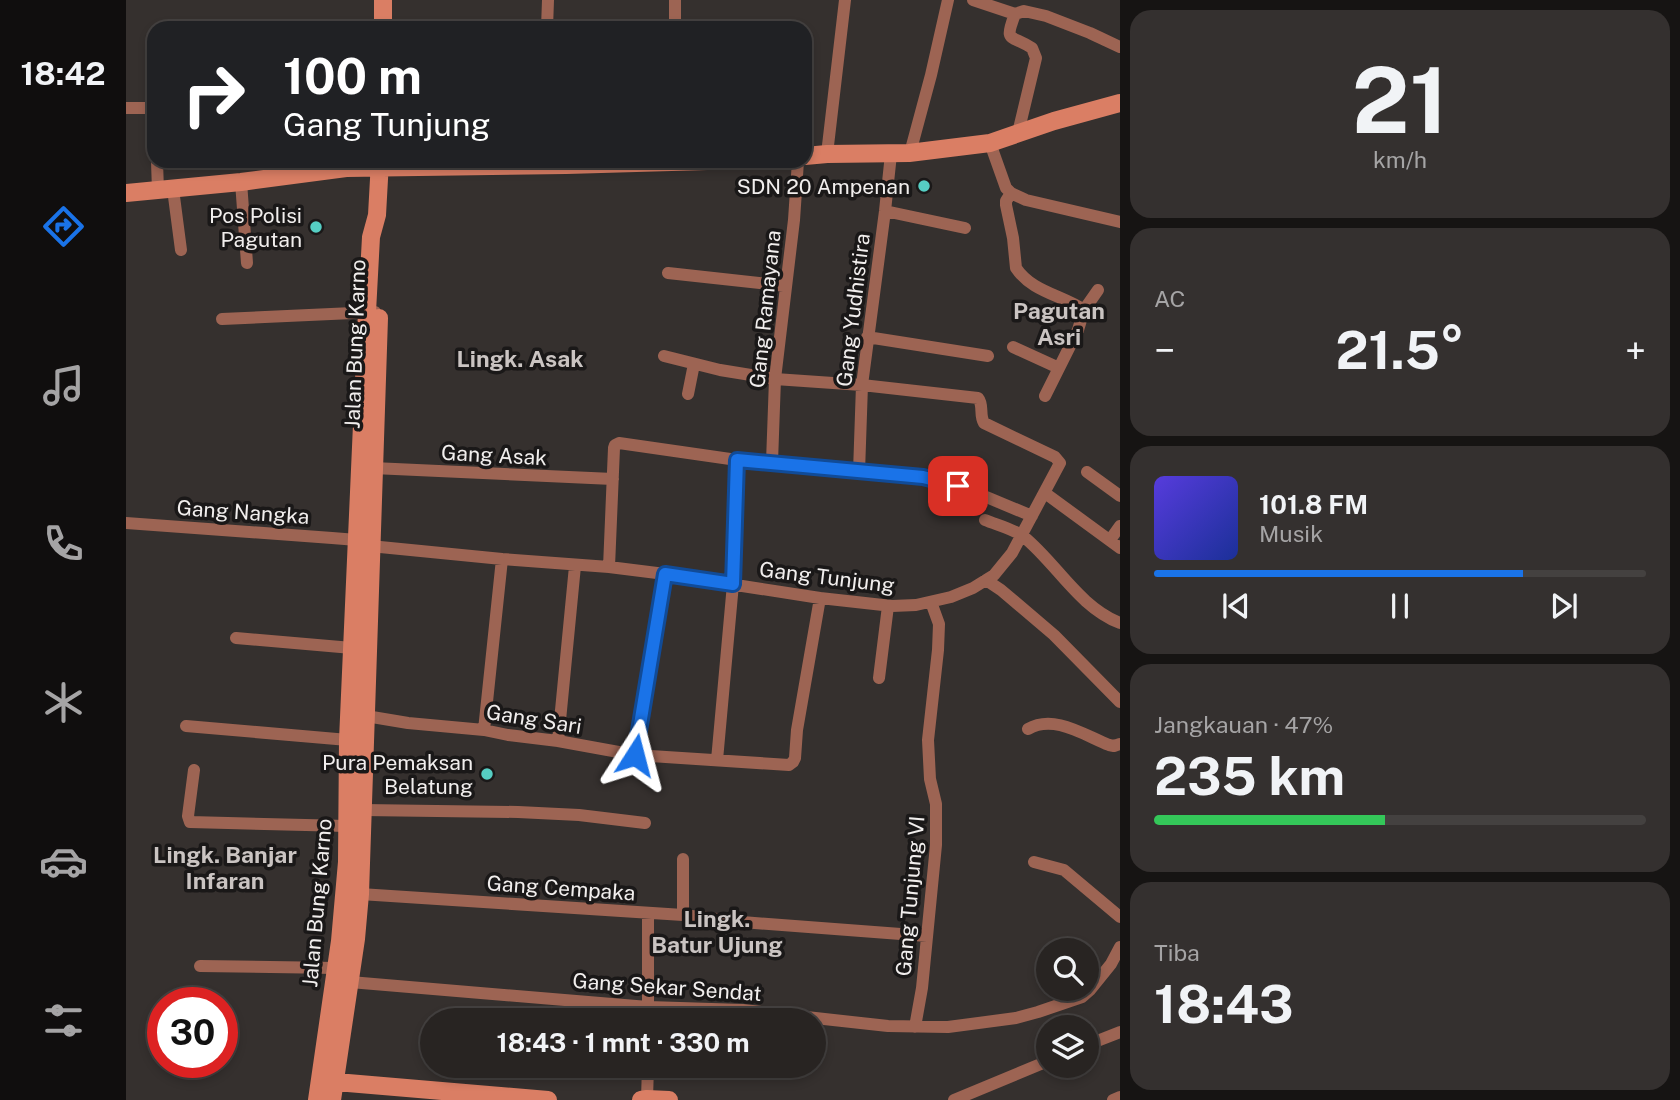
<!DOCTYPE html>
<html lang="id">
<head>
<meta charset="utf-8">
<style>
  body { margin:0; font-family:"Public Sans",sans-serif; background:#34302f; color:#f1f3f6; height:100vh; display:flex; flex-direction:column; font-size:26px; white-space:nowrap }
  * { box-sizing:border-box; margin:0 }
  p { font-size:23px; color:#a5a4a5 }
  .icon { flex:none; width:38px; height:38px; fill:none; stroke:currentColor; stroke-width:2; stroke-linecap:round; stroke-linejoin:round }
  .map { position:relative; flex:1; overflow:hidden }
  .sheet { display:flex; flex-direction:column; gap:10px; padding:10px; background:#161413; width:560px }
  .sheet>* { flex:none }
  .hud { position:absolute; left:21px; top:21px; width:665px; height:147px; border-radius:21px; box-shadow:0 4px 10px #0003,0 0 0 2px #444140; background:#202124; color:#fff; overflow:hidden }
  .buttons { position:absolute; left:910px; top:938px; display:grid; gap:14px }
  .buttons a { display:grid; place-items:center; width:63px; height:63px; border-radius:50%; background:#282422; box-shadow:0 4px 10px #0003,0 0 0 2px #444140; font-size:35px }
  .speed { position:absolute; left:21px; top:987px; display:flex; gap:14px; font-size:35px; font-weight:700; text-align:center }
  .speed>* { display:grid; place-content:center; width:91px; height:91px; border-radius:50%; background:#282422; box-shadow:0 4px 10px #0003,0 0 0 2px #444140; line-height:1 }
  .speed .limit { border:10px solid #d22; background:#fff; color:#111 }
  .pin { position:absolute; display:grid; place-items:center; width:60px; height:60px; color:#fff; margin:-30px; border-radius:14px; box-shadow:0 4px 10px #0006 }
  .me { position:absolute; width:77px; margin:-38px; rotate:9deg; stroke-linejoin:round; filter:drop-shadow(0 0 5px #0008) }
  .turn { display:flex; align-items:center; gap:24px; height:147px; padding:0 21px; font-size:32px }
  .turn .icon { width:91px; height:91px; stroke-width:2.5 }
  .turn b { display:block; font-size:49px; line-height:60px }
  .big { font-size:52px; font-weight:700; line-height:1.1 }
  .sheet .card { flex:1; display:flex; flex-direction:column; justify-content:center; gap:10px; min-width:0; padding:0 24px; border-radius:21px; background:#34302f }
  .sheet .dial { align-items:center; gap:0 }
  .dial b { font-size:91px; line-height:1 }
  .song { display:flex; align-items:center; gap:21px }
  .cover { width:84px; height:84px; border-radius:10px; background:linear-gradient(135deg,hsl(250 70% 55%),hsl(230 70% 35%)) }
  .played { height:7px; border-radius:4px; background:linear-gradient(90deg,#1a73e8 75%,#444140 75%) }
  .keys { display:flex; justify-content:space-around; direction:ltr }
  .heat { display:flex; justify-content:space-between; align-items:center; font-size:38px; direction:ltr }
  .charge { height:10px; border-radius:5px; background:linear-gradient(90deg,#34c759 47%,#444140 0) }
  .trip { position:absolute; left:294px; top:1008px; width:406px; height:70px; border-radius:35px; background:#282422; box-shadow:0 4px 10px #0003,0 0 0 2px #444140; font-weight:700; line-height:70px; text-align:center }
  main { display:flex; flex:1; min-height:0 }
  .tabs { display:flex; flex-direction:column; width:126px; justify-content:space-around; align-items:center; background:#100e0e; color:#a5a4a5 }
  .tabs .icon { width:49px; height:49px }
  .tabs .active { color:#1a73e8 }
  .tabs b { font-size:32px; color:#f1f3f6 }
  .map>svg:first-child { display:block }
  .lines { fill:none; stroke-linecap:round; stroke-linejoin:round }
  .street { stroke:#9d6453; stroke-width:12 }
  .secondary { stroke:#da7e64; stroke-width:18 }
  .route-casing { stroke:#114b97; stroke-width:18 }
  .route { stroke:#1a73e8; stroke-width:12 }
  .poi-dot { fill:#56cec3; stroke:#1a1818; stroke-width:2.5 }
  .labels { text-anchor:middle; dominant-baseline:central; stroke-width:7; stroke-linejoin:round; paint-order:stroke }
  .poi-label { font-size:21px; fill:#f1eeed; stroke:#1a1818; text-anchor:end }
  .street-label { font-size:21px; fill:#f1eeed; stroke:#1a1818 }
  .neighbourhood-label { font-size:23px; font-weight:bold; fill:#cac4c2; stroke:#1a1818 }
</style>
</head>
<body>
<main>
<nav class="tabs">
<b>18:42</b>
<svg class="icon active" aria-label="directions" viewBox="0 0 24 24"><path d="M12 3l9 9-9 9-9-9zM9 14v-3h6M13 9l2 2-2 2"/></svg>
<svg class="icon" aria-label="music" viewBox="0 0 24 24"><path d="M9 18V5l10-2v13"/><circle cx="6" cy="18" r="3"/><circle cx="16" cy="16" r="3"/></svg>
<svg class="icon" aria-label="phone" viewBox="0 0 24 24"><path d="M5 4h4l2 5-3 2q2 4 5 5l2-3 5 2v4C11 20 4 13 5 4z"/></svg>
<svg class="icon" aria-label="climate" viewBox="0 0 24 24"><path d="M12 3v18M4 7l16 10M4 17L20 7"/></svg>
<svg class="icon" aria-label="car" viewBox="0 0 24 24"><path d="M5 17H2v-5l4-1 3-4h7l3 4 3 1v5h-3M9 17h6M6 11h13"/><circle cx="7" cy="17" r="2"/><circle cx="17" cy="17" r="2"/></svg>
<svg class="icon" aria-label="filters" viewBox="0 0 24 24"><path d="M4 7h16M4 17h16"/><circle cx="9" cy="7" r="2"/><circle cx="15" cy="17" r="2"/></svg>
</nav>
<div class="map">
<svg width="994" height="1100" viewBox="0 0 994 1100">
  <rect width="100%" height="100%" fill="#35302e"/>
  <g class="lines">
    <path class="street" d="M847,0l42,14 9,-3 22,5 44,17 30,14
      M889,14c-11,29 -5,20 17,34l4,10 -18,75
      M421,28l1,-28
      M549,28v-28
      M0,108h23l3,1 2,10
      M864,143l16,45 5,5 15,7 94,22
      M784,153l21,-78 17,-75
      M701,154l18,-154
      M31,161l1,30
      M115,182l6,81
      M47,189l8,61
      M885,193l-5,8v4l7,33 3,30c16,24 46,27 68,42l-6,20 -33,66
      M759,211l80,17
      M542,273l118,13
      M958,310l14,-20
      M96,319l153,-7
      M741,337l121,19
      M887,347l46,21
      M562,394l6,-30
      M646,462l3,-83 19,-159 4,-59
      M247,468l240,11
      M733,472l3,-87 23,-174 6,-57
      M961,472l33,24
      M919,493l75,55
      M859,520c12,5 29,9 39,17 33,27 55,70 96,86
      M0,523l206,15 25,2 13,6 132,13 107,8 56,7 155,24 72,8 24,-1 35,-8 22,-9 21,-13 18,-22 48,-90 -5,-6 -71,-34c-5,-8 0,-18 -6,-25l-116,-13 -87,-6 -55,-9 -56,-14
      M984,540l10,-14
      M483,567l5,-119 1,-3 4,-2 118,17 186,17 49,14 60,25
      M860,580l15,10 53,45 66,67
      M110,638l116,10
      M753,678l9,-72
      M240,716l42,7 76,7 24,5 50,6 77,14 154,10 4,-3 2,-4 2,-28 23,-132
      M60,726l162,14
      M902,729c26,-15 56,6 81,16l5,1 6,-2
      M358,730l18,-171
      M432,741l17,-175
      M509,755l30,-181
      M591,760l16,-176 4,-124
      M68,770l-6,46 2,6 157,4
      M237,810l155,2 61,3 66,8
      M557,859v56
      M908,862l30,8 56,47
      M234,894l323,21 59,7 185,14
      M74,966l136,2
      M224,982l298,25 95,3 145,16 60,1 68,-9 22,-6 44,-15 8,-7 21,-26 9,-17
      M522,1020v-107
      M789,1027l7,-39 14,-143v-41l-6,-25 -2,-39 10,-90 1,-26 -8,-22
      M961,1045l33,-13
      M521,1099l1,-33
      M828,1100l94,-39
      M987,1100l7,-3"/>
    <path class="secondary" d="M257,28v-28
      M679,156l22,-2 82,-1 81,-10 64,-22 66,-18
      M0,193l115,-11 105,-14 220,-3 141,-4
      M198,1079l12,3 212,18
      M191,1100l23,-159 7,-79 1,-122 19,-428 4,-75 6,-22 3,-54
      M206,1100l24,-161 4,-45 19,-576
      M515,1100l6,-1 22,1"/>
  </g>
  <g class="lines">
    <g class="route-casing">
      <path id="route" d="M509,755l30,-181 68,10 4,-124 186,17 35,9"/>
    </g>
    <use href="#route" class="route"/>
  </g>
  <g class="poi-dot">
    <circle cx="798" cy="186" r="7"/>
    <circle cx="190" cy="227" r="7"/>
    <circle cx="361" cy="774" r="7"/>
  </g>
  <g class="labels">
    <g class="poi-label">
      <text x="784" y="186">SDN 20 Ampenan</text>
      <text x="176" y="215">Pos Polisi<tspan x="176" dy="24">Pagutan</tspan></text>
      <text x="347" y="762">Pura Pemaksan<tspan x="347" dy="24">Belatung</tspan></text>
    </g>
    <g class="street-label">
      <text transform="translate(639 309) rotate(-84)">Gang Ramayana</text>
      <text transform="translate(727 310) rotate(-83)">Gang Yudhistira</text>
      <text transform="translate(229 344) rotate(-88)">Jalan Bung Karno</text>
      <text transform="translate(368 455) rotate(3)">Gang Asak</text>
      <text transform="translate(117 512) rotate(4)">Gang Nangka</text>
      <text transform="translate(701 577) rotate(7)">Gang Tunjung</text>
      <text transform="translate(408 719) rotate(9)">Gang Sari</text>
      <text transform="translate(435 888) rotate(4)">Gang Cempaka</text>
      <text transform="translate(784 896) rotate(-85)">Gang Tunjung VI</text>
      <text transform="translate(191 903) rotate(-85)">Jalan Bung Karno</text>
      <text transform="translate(541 987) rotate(4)">Gang Sekar Sendat</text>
    </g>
    <g class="neighbourhood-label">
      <text x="933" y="310">Pagutan<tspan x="933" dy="26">Asri</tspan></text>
      <text x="394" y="358">Lingk. Asak</text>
      <text x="99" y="854">Lingk. Banjar<tspan x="99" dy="26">Infaran</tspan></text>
      <text x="591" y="918">Lingk.<tspan x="591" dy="26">Batur Ujung</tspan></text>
    </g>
  </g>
</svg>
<div class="buttons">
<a><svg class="icon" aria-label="search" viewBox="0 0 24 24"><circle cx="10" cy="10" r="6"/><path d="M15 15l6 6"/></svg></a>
<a><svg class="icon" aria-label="layers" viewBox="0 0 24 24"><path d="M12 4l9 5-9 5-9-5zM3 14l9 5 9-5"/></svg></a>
</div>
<div class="speed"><div class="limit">30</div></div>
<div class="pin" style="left:832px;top:486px;background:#d93025"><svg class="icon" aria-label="arrive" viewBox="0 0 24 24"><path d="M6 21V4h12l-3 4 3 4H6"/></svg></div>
<svg class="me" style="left:509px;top:755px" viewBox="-20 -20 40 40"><path d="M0-17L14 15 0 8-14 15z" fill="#1a73e8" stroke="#fff" stroke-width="4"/></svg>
<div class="trip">18:43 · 1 mnt · 330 m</div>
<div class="hud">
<div class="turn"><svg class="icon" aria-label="right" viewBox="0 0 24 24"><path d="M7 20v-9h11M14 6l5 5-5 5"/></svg><div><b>100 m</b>Gang Tunjung</div></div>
</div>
</div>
<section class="sheet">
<div class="card dial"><b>21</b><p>km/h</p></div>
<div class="card"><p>AC</p>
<div class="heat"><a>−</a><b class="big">21.5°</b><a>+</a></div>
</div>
<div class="card">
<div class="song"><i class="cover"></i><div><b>101.8 FM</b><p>Musik</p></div></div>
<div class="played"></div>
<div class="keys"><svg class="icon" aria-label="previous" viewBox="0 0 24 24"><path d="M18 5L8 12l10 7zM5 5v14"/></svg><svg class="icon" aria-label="pause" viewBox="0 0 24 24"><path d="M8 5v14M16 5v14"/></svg><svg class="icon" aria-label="next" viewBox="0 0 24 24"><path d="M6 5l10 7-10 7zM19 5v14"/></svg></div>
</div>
<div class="card"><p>Jangkauan · 47%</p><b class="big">235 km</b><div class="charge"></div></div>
<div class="card"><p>Tiba</p><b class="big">18:43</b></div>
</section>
</main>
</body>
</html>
